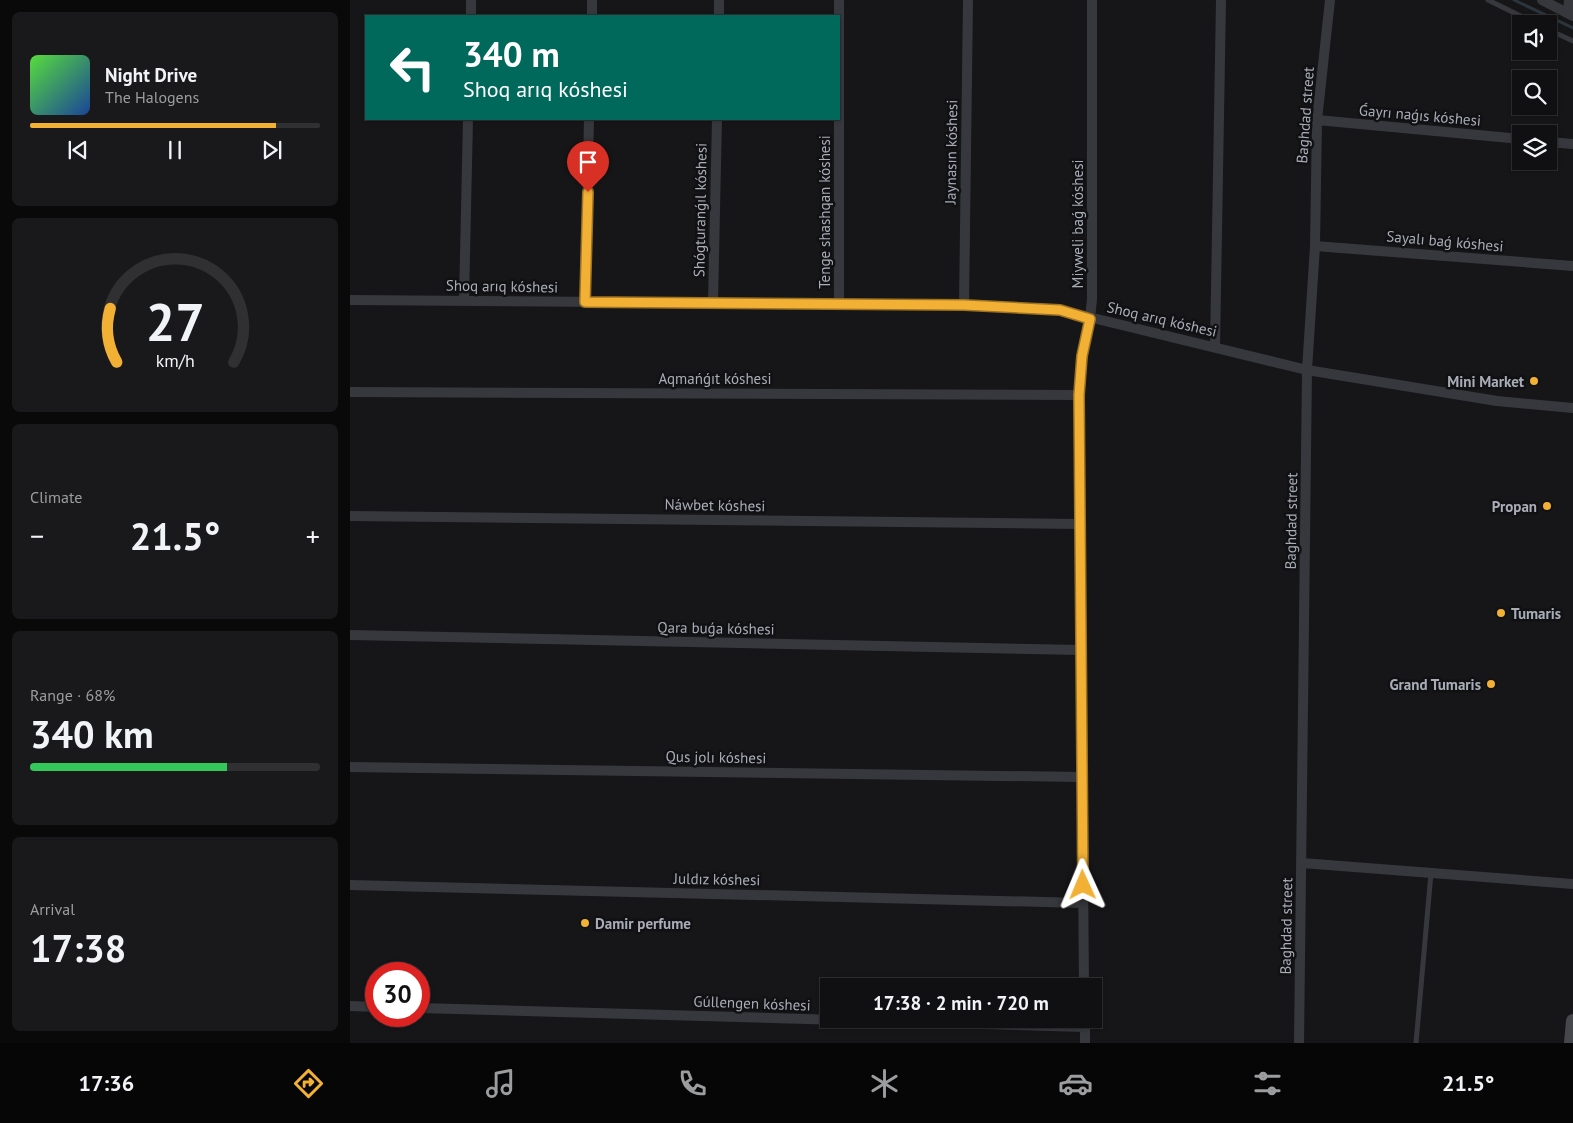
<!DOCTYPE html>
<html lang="en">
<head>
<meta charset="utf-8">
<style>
  body { margin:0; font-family:"PT Sans",sans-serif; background:#19191b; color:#f1f3f6; height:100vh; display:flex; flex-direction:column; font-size:19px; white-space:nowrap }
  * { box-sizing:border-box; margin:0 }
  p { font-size:16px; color:#9c9d9f }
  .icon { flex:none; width:28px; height:28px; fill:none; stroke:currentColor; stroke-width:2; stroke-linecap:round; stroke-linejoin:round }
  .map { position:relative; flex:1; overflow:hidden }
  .drawer { display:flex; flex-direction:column; gap:12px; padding:12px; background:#09090a; width:350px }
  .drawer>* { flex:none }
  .top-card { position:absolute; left:15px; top:15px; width:475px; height:105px; border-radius:0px; box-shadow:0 1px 4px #0004,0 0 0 1px #303032; background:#00695c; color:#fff; overflow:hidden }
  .buttons { position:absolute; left:1162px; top:15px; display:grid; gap:10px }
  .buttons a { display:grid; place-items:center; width:45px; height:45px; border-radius:0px; background:#101012; box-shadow:0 1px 4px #0004,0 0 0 1px #303032; font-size:25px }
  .speed { position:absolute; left:15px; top:962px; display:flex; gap:10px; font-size:25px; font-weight:700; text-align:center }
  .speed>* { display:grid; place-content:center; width:65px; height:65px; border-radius:50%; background:#101012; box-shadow:0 1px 4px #0004,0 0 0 1px #303032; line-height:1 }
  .speed .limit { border:8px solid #d22; background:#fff; color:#111 }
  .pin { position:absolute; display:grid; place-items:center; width:42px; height:42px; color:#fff; margin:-51px -21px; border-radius:50% 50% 50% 0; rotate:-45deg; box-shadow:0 0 5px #0007 }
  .pin .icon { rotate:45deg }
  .me { position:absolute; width:55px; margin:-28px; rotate:359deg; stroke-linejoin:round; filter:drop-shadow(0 0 4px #0008) }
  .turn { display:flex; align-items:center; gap:18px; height:105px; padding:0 15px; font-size:22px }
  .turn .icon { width:65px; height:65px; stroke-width:2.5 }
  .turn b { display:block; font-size:35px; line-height:42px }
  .big { font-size:38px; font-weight:700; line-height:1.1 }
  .drawer .widget { flex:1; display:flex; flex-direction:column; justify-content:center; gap:8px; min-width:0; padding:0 18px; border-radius:8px; background:#19191b }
  .drawer .dial { align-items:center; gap:0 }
  .dial svg { height:130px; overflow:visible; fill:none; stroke:#303032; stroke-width:7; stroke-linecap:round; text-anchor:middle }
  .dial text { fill:#f1f3f6; stroke:none }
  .song { display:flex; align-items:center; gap:15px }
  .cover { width:60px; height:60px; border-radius:8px; background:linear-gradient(135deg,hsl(110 70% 55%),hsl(220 70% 35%)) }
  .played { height:5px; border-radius:2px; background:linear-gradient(90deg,#f2b134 85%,#303032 85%) }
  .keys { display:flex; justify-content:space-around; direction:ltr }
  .heat { display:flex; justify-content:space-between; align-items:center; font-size:28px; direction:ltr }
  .charge { height:8px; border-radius:4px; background:linear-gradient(90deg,#34c759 68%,#303032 0) }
  .trip { position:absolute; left:470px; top:978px; width:282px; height:50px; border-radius:0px; background:#101012; box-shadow:0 1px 4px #0004,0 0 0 1px #303032; font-weight:700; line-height:50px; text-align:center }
  .tabs { display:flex; height:80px; justify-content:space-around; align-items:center; background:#060607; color:#9c9d9f }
  .tabs .icon { width:35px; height:35px }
  .tabs .selected { color:#f2b134 }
  .tabs b { font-size:22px; color:#f1f3f6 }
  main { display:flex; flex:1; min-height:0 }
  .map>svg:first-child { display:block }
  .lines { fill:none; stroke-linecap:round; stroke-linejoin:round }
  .stream { stroke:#2c353c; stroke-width:3 }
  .lane { stroke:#37383d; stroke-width:5 }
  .street { stroke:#37383d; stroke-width:10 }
  .secondary { stroke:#45474d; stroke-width:14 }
  .route-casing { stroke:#9d7322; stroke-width:12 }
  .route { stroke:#f2b134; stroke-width:9 }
  .poi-dot { fill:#f2b134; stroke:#111113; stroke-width:2 }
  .labels { text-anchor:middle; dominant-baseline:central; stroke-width:5; stroke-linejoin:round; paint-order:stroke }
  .street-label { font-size:15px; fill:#a8adb8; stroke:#111113 }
  .poi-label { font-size:15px; font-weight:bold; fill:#a8adb8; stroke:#111113; text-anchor:end }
</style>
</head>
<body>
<main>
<section class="drawer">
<div class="widget">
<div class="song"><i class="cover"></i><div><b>Night Drive</b><p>The Halogens</p></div></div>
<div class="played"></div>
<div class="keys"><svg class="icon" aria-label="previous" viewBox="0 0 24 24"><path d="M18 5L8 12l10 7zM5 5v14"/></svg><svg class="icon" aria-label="pause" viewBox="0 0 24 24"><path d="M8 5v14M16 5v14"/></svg><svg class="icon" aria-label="next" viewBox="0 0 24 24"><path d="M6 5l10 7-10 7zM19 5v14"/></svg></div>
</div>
<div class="widget dial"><svg viewBox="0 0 100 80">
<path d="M14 69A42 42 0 1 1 86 69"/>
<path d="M14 69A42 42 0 0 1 10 36" stroke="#f2b134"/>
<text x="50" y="56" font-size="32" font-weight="700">27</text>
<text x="50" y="72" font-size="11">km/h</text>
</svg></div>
<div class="widget"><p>Climate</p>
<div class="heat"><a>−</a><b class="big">21.5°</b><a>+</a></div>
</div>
<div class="widget"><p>Range · 68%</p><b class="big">340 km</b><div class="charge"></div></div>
<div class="widget"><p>Arrival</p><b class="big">17:38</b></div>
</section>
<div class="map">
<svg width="1223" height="1043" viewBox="0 0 1223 1043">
  <rect width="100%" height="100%" fill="#161618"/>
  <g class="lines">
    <path class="stream" d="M1164,0l59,28"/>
    <path class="lane" d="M1138,0l49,24
      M1199,30l24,11
      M1066,1043l15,-170"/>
    <path class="street" d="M1192,0l31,16
      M1218,13l1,-13
      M121,16v-16
      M242,16v-16
      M369,16v-16
      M967,120l204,19
      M1199,142l24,2
      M965,246l258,20
      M0,300l614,5 96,5 247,60 190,31 76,7
      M114,300l4,-181
      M235,302l4,-183
      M363,303l4,-184
      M489,304v-304
      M614,305l4,-305
      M865,347l6,-347
      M0,392l729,3
      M0,516l730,8
      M0,635l731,15
      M0,767l732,10
      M952,863l271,21
      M0,885l733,18
      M734,986l-5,-591 3,-39 8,-37 2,-20v-299
      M0,1006l26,1
      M69,1008l666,19
      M735,1019v24
      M949,1043l8,-673 8,-124 2,-126 13,-120"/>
    <path class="secondary" d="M1221,1043l2,-22"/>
  </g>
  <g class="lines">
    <g class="route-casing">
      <path id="route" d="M238,192l-3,110 379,3 96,5 30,9 -8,37 -3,39 4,490"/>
    </g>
    <use href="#route" class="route"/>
  </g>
  <g class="poi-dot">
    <circle cx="1184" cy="381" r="5"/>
    <circle cx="1197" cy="506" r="5"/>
    <circle cx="1151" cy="613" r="5"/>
    <circle cx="1141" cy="684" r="5"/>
    <circle cx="235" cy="923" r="5"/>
  </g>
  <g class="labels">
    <g class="street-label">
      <text transform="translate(955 115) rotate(-86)">Baghdad street</text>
      <text transform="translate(1070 115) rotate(5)">Ǵayrı naǵıs kóshesi</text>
      <text transform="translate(601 152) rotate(-89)">Jaynasın kóshesi</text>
      <text transform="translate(350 210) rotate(-89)">Shógturanǵıl kóshesi</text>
      <text transform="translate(474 212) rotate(-90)">Tenge shashqan kóshesi</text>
      <text transform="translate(727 224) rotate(-90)">Miyweli baǵ kóshesi</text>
      <text transform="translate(1095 241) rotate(5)">Sayalı baǵ kóshesi</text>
      <text transform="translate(152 286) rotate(1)">Shoq arıq kóshesi</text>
      <text transform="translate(812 319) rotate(13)">Shoq arıq kóshesi</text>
      <text x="365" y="378">Aqmańǵıt kóshesi</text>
      <text transform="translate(365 505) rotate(1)">Náwbet kóshesi</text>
      <text transform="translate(941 521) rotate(-89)">Baghdad street</text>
      <text transform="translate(366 628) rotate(1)">Qara buǵa kóshesi</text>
      <text transform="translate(366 757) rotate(1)">Qus jolı kóshesi</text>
      <text transform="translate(367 879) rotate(1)">Juldız kóshesi</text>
      <text transform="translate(936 926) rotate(-89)">Baghdad street</text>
      <text transform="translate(402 1003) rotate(2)">Gúllengen kóshesi</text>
    </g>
    <g class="poi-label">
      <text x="1174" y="381">Mini Market</text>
      <text x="1187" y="506">Propan</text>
      <text x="1161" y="613" text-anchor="start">Tumaris</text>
      <text x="1131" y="684">Grand Tumaris</text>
      <text x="245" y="923" text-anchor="start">Damir perfume</text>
    </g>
  </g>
</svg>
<div class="buttons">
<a><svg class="icon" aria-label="sound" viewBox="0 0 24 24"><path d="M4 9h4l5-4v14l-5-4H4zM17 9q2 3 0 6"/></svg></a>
<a><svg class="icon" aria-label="search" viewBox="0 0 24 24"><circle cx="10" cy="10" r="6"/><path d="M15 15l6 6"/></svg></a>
<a><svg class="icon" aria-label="layers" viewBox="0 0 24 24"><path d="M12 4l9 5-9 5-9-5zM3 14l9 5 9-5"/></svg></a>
</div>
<div class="speed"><div class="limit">30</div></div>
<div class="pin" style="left:238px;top:192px;background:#d93025"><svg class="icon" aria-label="arrive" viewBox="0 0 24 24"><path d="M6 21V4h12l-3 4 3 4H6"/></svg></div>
<svg class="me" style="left:733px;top:885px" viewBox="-20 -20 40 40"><path d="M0-17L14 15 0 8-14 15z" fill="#f2b134" stroke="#fff" stroke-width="4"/></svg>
<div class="trip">17:38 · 2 min · 720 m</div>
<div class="top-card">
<div class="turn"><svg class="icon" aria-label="left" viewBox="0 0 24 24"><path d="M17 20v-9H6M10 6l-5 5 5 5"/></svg><div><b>340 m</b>Shoq arıq kóshesi</div></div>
</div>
</div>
</main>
<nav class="tabs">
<b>17:36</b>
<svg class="icon selected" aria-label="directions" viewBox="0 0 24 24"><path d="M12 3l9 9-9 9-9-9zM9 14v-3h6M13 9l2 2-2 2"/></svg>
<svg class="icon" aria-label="music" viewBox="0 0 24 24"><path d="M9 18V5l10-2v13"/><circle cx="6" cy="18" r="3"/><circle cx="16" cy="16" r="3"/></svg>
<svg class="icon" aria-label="phone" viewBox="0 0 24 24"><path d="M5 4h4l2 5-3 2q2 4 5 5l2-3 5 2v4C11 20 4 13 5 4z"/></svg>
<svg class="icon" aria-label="climate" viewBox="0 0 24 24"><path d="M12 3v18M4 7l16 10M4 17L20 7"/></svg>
<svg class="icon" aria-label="car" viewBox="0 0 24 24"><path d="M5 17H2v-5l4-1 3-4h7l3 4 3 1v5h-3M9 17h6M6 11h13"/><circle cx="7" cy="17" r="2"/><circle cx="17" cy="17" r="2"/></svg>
<svg class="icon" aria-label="filters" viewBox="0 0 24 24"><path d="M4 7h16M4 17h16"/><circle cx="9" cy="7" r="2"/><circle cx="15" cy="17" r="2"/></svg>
<b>21.5°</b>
</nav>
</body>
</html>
